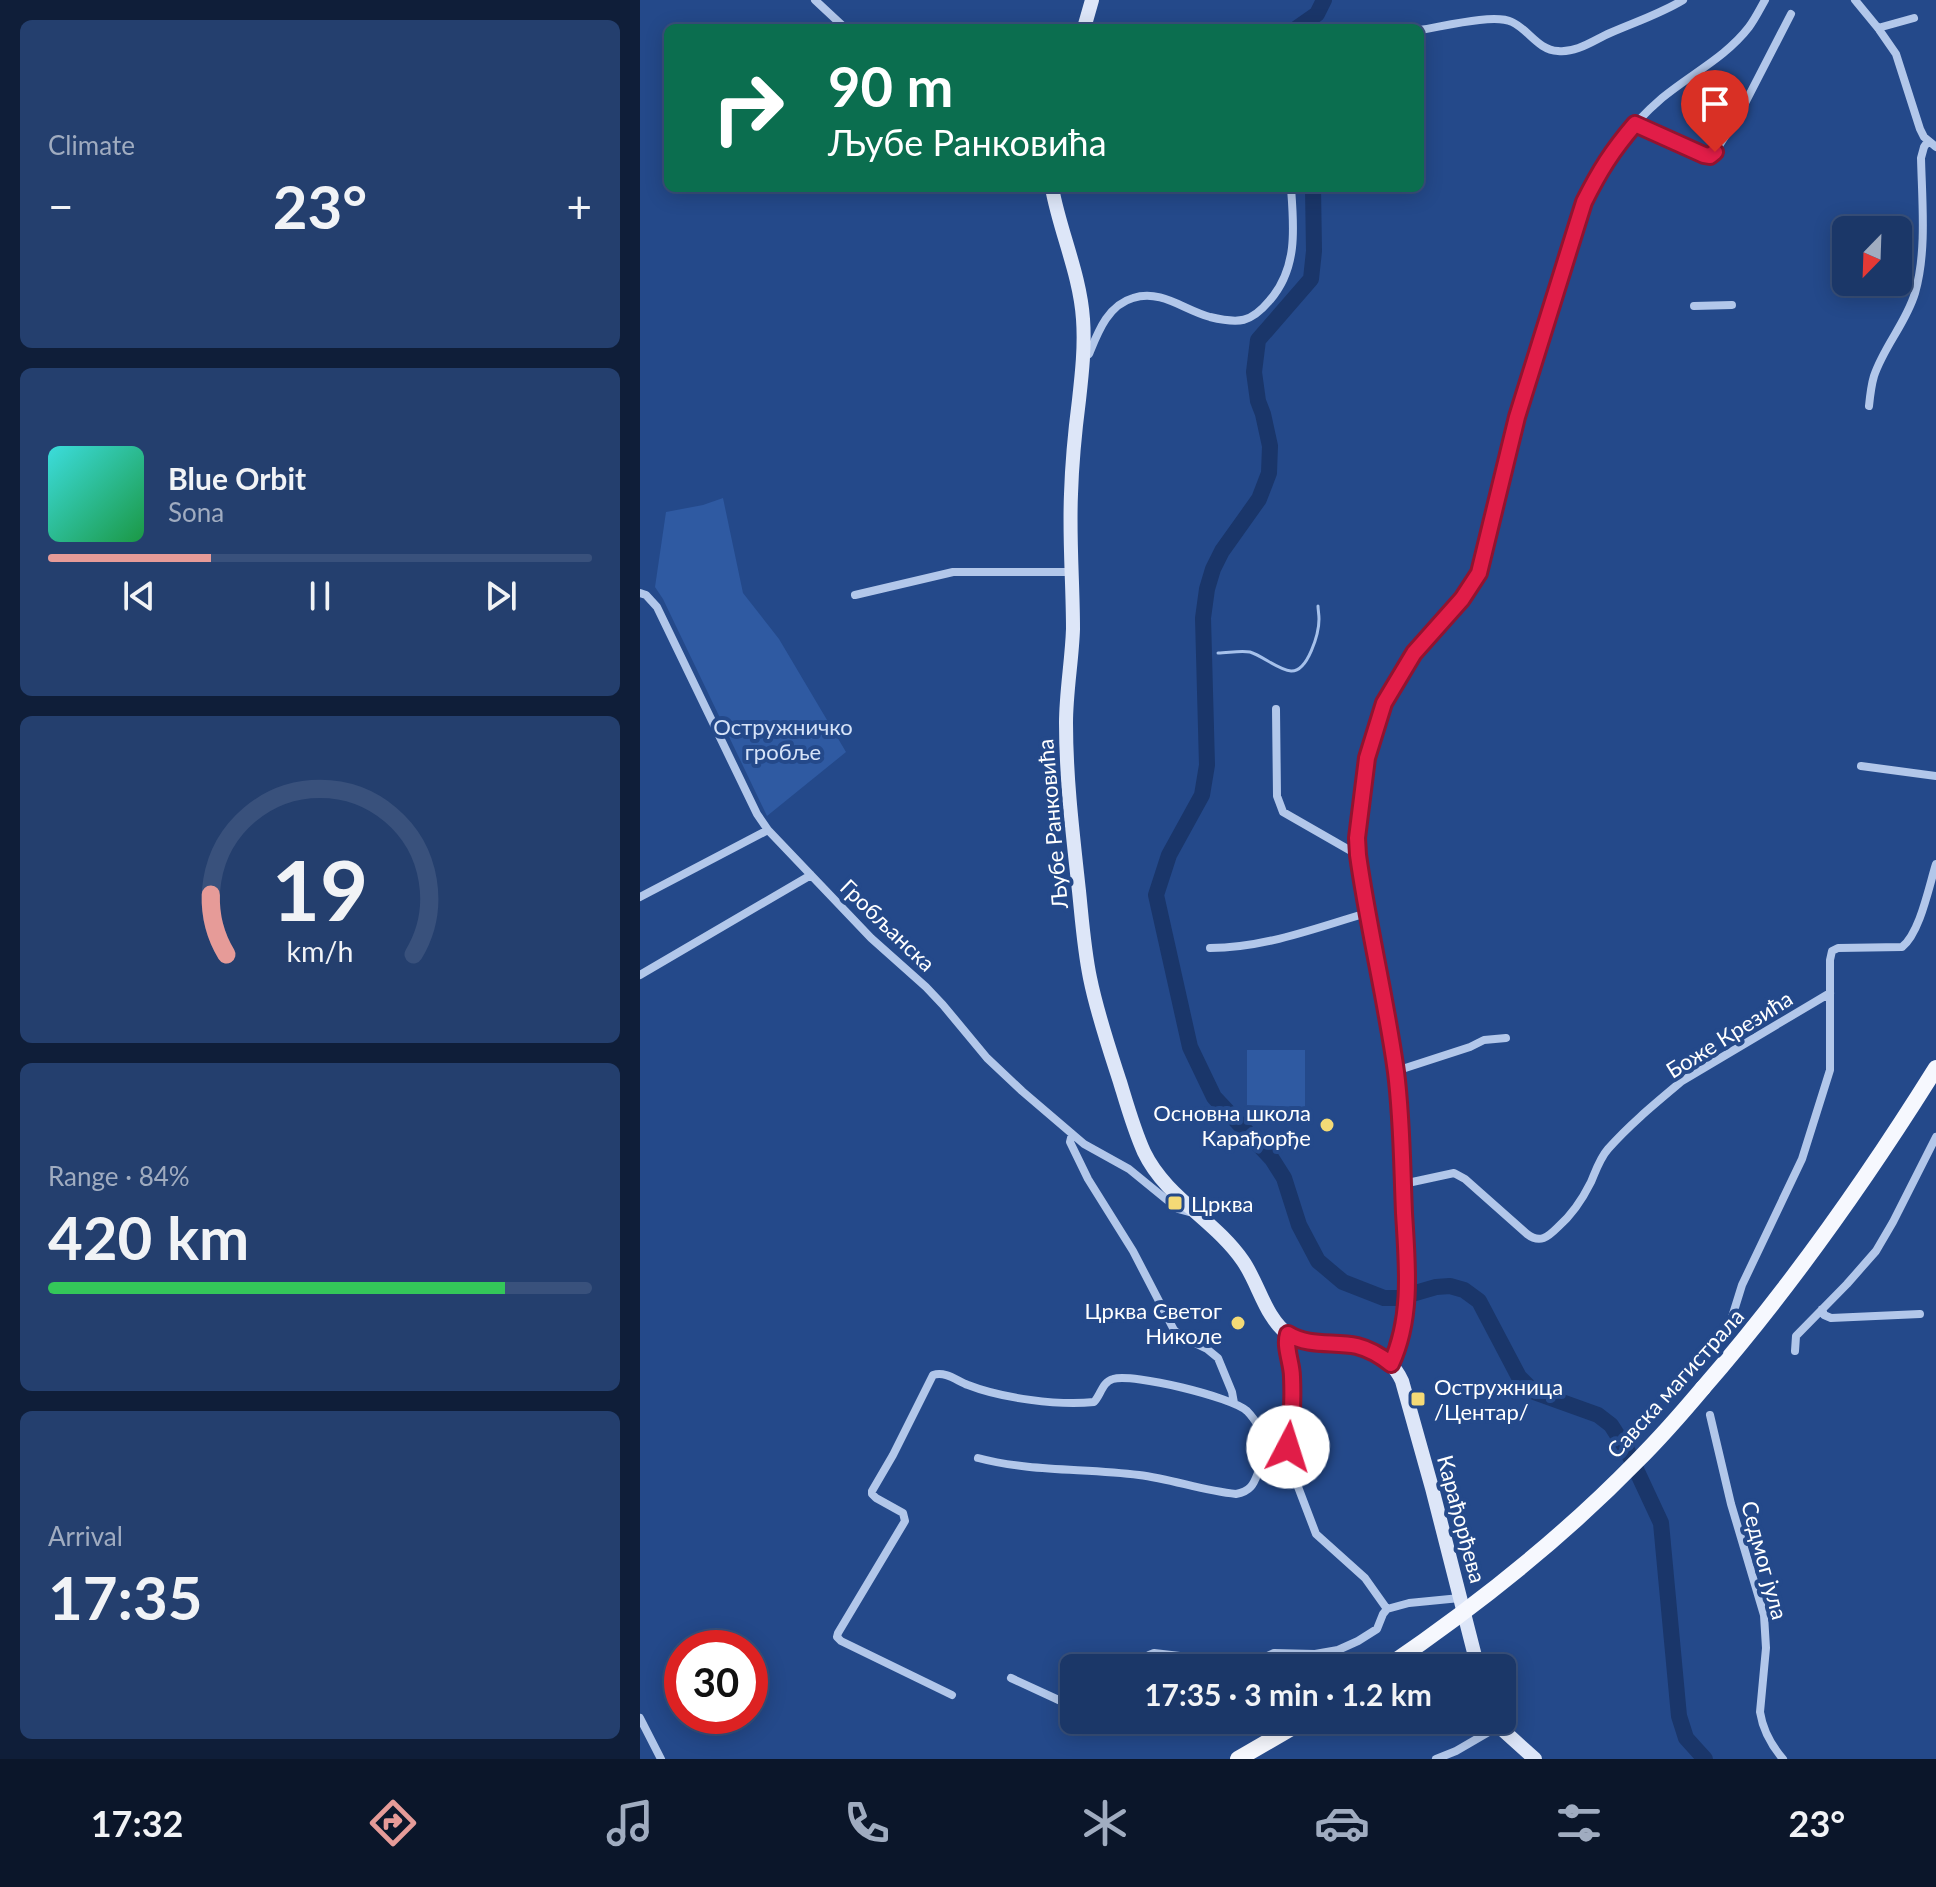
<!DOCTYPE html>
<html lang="en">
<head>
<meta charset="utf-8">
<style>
  body { margin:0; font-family:Lato,sans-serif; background:#243f6e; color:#f1f3f6; height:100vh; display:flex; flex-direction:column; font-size:30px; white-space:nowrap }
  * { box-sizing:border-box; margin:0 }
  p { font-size:26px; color:#a0acc0 }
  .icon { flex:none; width:44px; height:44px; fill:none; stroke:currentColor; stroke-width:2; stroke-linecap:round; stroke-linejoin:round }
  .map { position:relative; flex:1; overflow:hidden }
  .panel { display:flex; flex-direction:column; gap:20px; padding:20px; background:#0f1e39; width:640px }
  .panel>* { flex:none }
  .guide { position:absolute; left:24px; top:24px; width:760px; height:168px; border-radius:12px; box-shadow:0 4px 20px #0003,0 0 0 2px #39517c; background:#0b6e4f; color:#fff; overflow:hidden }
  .needle { width:52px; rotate:203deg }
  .fabs { position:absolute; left:1192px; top:216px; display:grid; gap:16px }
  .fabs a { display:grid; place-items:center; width:80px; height:80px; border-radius:12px; background:#1b3768; box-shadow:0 4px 20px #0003,0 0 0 2px #39517c; font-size:40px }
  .speed { position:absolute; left:24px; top:1630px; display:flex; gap:16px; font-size:40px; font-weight:700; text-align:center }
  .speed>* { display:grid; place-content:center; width:104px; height:104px; border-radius:50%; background:#1b3768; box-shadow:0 4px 20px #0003,0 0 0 2px #39517c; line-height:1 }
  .speed .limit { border:12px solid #d22; background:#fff; color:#111 }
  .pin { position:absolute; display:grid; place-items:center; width:68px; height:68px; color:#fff; margin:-82px -34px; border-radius:50% 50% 50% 0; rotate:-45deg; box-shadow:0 0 8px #0007 }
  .pin .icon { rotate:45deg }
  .me { position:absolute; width:88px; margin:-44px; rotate:5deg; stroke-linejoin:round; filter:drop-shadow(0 0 6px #0008) }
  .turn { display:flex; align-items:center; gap:28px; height:168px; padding:0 32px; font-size:36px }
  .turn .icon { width:104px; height:104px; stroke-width:2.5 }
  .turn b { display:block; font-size:56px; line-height:68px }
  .big { font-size:60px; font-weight:700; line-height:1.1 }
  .panel .tile { flex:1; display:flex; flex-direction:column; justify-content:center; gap:12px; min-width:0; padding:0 28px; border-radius:12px; background:#243f6e }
  .panel .dial { align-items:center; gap:0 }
  .dial svg { height:208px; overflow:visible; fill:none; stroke:#39517c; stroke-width:7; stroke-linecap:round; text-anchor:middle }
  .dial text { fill:#f1f3f6; stroke:none }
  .song { display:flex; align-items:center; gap:24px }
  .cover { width:96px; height:96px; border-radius:12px; background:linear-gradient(135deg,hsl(180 70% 55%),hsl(140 70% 35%)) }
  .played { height:8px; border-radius:4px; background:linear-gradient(90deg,#e69b98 30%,#39517c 30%) }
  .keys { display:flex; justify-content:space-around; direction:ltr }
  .heat { display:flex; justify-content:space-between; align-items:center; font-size:44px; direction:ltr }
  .charge { height:12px; border-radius:6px; background:linear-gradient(90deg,#34c759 84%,#39517c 0) }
  .trip { position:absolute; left:420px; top:1654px; width:456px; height:80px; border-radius:12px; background:#1b3768; box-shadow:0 4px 20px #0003,0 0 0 2px #39517c; font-weight:700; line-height:80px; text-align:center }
  .menu { display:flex; height:128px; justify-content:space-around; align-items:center; background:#0b162a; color:#a0acc0 }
  .menu .icon { width:56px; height:56px }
  .menu .active { color:#e69b98 }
  .menu b { font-size:36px; color:#f1f3f6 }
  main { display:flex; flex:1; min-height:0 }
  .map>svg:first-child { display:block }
  .green { fill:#2f5aa2 }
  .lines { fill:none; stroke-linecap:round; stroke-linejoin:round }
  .stream { stroke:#a6c1eb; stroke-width:3 }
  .river { stroke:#1a366a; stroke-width:16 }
  .street { stroke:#b2c7ea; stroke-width:8 }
  .secondary { stroke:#dde6f8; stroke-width:14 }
  .primary { stroke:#f6f8fe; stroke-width:16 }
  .primary-bridge { stroke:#f6f8fe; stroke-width:16 }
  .route-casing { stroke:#92132f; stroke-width:20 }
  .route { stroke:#e11d48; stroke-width:14 }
  .poi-dot { fill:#f4da76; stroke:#24498a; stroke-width:3 }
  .labels { text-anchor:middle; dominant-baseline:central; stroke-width:8; stroke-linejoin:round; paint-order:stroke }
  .park-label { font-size:22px; fill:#d6e3f8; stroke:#24498a }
  .street-label { font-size:22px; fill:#fff; stroke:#24498a }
  .poi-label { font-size:22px; fill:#fff; stroke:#24498a; text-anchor:end }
</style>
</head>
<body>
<main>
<section class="panel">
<div class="tile"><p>Climate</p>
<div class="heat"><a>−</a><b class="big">23°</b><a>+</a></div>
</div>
<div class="tile">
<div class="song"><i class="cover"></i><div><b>Blue Orbit</b><p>Sona</p></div></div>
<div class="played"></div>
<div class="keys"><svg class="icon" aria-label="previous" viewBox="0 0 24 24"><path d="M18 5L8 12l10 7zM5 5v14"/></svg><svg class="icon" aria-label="pause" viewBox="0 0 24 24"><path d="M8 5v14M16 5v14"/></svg><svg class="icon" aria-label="next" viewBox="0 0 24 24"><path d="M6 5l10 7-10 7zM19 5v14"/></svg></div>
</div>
<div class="tile dial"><svg viewBox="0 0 100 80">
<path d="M14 69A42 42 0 1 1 86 69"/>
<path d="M14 69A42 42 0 0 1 8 46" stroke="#e69b98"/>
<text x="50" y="56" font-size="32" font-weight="700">19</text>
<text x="50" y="72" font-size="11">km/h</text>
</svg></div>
<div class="tile"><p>Range · 84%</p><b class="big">420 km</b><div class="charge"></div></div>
<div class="tile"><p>Arrival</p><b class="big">17:35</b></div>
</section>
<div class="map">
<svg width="1296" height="1759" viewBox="0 0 1296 1759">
  <rect width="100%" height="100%" fill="#24498a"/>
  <path class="green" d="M83,498l20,95 36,46 67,113 -79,64 -104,-217 -8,-12 11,-75 37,-7z
    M607,1050h58v57l-58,-2z"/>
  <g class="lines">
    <path class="stream" d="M578,653c10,0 22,-3 32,-1 13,4 28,18 41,19 17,1 28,-38 28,-52 0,-5 -1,-9 -1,-13"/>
    <path class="river" d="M657,28l20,-14 7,-14
      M673,188l1,63 -3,28 -53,61 -4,32 4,29 5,13 7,32 -1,27 -10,26 -37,52 -9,18 -6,20 -4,29 4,147 -5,30 -33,60 -13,40 34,152 24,50 58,62 12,19 15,47 19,36 25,21 41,16h14l38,-11 14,-1 14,4 15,11 40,76 15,15 64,23 13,10 16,25 34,73 18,193 7,22 19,21"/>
    <path class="street" d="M175,0l30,28
      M1215,0l23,28 18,26 24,75 4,8 12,10
      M1238,28l36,-10
      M780,30c21,-3 74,-17 92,-8 17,8 26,28 46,29 19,2 36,-11 52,-18 25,-11 50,-19 73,-33
      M995,124l69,31 6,1 5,-4 26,-41 50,-97
      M1054,306l38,-1
      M444,357l5,-3c9,-22 19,-49 44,-56 28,-9 51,12 77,19 29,7 41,6 60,-17 28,-32 24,-73 21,-112
      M1229,406c1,-10 2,-20 5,-30 10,-30 32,-53 41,-83 12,-41 7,-93 6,-135l3,-11 4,-6
      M0,593l6,2 11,12 100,207 11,16 103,108 55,49 17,18 44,53 35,33 62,53 45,25 49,40 11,3 3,-2
      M215,595l98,-23h119
      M636,709l1,87 6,16 75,43
      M1221,766l75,10
      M0,897l128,-67
      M570,948c55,0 105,-20 157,-35
      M0,975l171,-100
      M756,1071l74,-24 14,-7 22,-2
      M432,1134l-2,8 18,37 45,72 41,79 8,7 25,12 11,9 14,34 2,11
      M763,1184l51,-11 11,6 62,55c13,10 21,3 31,-7 15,-13 24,-27 33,-45 5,-12 9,-24 17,-33 22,-25 49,-47 74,-68l148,-88
      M1182,1309l2,6 7,3 89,-4
      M1088,1330l14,-45 60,-126 28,-89v-110l2,-9 6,-3 64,-1c18,-14 27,-61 34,-83
      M1155,1351l1,-15 51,-52 29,-33 17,-29 43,-85
      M751,1364c22,-47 16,-101 13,-151 -2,-47 -2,-94 -8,-141 -10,-73 -28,-145 -38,-217l-1,-17 10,-80 17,-55 30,-50 48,-54 17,-26 38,-156 67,-215c21,-42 43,-74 78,-104 29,-24 64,-41 87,-71 6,-8 11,-18 16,-27
      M1070,1415l21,89 33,111 2,33 -6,64c3,19 11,33 23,47
      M631,1455h11l5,3 29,76 49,44 22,31
      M644,1456c11,-19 10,-62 8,-84 -1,-13 -7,-26 -4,-38
      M338,1458c53,14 107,10 161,17 33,4 64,16 97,19 26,-4 16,-27 35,-39
      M499,1668l10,-13 5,-2 43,5 38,2 9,6
      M601,1668l33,-15 41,1 23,-4 20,-9 19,-12 6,-15 4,-5 22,-6 51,-5
      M371,1678l52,24 11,-1
      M312,1695l-111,-54 -4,-4 1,-4 67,-112 -2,-8 -27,-15 -4,-4v-3l21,-36 40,-80c13,-4 24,6 35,10 33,13 91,21 126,17 7,-7 8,-20 19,-23 20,-6 119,18 134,32 12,12 18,29 24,44
      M0,1718l21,41
      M796,1759l20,-8 43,-25"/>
    <path class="secondary" d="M444,28l8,-28
      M412,188c8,44 28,86 31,131 2,27 -1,54 -4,81 -4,31 -7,62 -8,94 -2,45 2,90 2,135 -1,31 -7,63 -7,94 0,56 7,113 13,168 3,29 5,58 11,87 7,35 19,70 30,104 7,23 14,48 24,70 22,46 71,68 99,109 16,23 22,57 46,74 10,6 21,7 33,8 30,2 66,6 80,38l30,107 46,180
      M856,1720l8,11 31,28"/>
    <path class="primary" d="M1063,1388c87,-100 163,-208 233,-320
      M598,1759l67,-39"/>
    <path class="primary-bridge" d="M745,1668c90,-61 176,-129 252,-207 23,-23 45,-48 66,-73"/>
  </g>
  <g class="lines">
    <g class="route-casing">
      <path id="route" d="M648,1447c4,-23 5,-47 4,-70 0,-14 -8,-30 -4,-43 21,13 46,7 69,12 12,3 24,10 34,18 22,-47 16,-101 13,-151 -2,-47 -2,-94 -8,-141 -10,-73 -28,-145 -38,-217l-1,-17 10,-80 17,-55 30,-50 48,-54 17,-26 38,-156 67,-215c16,-32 28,-51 51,-78l69,31 6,1 5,-4"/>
    </g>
    <use href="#route" class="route"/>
  </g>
  <g class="poi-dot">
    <circle cx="687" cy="1125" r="8"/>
    <rect x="527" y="1195" width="16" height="16" rx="4"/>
    <circle cx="598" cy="1323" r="8"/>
    <rect x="770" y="1391" width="16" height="16" rx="4"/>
  </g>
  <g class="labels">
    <g class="park-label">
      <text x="143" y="726">Остружничко<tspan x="143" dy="25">гробље</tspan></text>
    </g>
    <g class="street-label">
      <text transform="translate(412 824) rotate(-95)">Љубе Ранковића</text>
      <text transform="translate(248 925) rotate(44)">Гробљанска</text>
      <text transform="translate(1089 1034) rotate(-32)">Боже Крезића</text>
      <text transform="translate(1035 1383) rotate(-48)">Савска магистрала</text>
      <text transform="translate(822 1519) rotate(75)">Карађорђева</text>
      <text transform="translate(1125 1560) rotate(75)">Седмог јула</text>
    </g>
    <g class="poi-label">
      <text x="671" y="1112">Основна школа<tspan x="671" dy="25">Карађорђе</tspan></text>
      <text x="551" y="1203" text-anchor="start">Црква</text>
      <text x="582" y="1310">Црква Светог<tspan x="582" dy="25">Николе</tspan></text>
      <text x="794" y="1386" text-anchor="start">Остружница<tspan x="794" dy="25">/Центар/</tspan></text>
    </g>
  </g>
</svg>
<div class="fabs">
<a><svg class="needle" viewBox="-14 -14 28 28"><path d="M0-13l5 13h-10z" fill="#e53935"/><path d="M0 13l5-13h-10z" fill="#a0acc0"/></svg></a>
</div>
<div class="speed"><div class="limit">30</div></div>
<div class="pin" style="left:1075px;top:152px;background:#d93025"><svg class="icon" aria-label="arrive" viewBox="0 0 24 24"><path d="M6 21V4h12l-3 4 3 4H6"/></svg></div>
<svg class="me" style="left:648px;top:1447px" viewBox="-20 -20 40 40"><circle r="19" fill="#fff"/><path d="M0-13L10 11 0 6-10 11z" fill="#e11d48"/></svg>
<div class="trip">17:35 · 3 min · 1.2 km</div>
<div class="guide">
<div class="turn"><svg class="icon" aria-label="right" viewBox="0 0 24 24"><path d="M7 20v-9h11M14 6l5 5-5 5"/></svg><div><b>90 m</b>Љубе Ранковића</div></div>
</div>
</div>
</main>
<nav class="menu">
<b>17:32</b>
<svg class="icon active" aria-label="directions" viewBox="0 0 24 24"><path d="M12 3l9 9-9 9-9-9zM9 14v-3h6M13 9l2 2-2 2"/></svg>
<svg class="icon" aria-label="music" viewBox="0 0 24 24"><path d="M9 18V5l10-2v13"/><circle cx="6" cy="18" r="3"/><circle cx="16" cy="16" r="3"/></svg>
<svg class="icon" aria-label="phone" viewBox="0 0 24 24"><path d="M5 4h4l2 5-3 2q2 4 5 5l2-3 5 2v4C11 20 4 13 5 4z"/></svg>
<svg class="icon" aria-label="climate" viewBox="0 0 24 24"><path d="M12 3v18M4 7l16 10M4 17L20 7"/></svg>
<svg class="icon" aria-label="car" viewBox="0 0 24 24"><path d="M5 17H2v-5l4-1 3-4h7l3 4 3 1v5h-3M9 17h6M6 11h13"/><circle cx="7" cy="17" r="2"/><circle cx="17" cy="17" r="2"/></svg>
<svg class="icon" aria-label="filters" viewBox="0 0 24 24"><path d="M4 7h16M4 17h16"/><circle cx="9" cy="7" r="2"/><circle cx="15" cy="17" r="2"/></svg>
<b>23°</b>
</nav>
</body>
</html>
